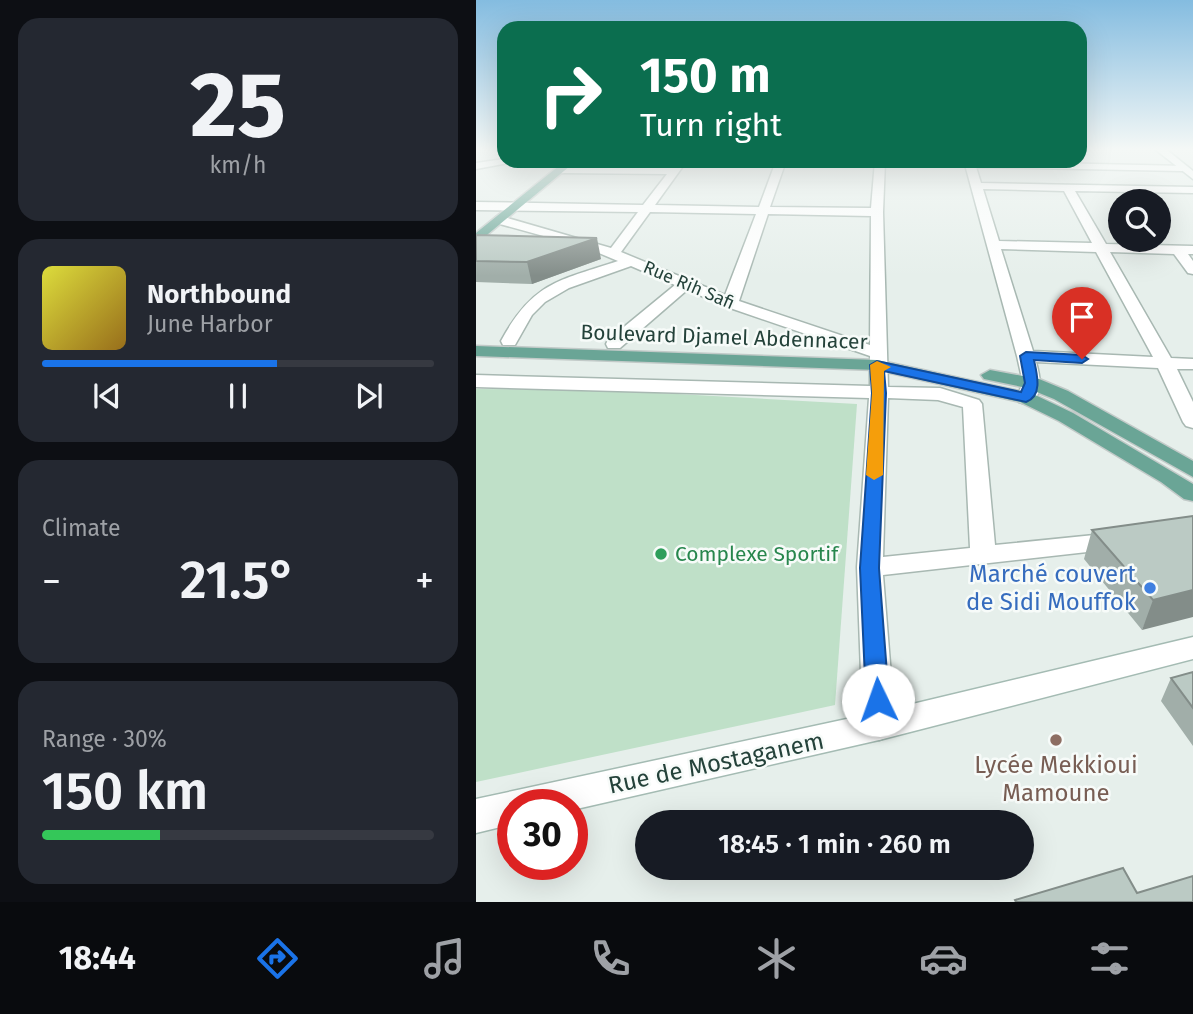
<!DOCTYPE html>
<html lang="en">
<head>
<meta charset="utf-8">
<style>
  body { margin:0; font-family:"Fira Sans",sans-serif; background:#242831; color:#f1f3f6; height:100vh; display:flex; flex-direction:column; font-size:26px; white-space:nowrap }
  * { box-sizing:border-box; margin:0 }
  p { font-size:23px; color:#9ea1a6 }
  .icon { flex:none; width:38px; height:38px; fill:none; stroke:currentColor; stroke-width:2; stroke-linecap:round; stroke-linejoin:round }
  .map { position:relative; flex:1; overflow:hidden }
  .panel { display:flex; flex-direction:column; gap:18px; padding:18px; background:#0d0f14; width:476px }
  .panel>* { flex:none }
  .guide { position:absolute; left:21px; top:21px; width:590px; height:147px; border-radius:21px; box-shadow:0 7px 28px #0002; background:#0b6e4f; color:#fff; overflow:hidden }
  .controls { position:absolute; left:632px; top:189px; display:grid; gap:14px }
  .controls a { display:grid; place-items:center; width:63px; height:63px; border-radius:50%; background:#171b24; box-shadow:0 7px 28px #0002; font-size:35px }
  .speed { position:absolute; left:21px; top:789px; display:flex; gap:14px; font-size:35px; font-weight:700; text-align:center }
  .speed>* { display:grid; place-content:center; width:91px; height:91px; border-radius:50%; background:#171b24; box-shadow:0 7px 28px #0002; line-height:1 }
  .speed .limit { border:10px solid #d22; background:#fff; color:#111 }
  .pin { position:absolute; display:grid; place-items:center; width:60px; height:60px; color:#fff; margin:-72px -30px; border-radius:50% 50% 50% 0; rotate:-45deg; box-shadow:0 0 7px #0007 }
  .pin .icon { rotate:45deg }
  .me { position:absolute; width:77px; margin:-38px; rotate:357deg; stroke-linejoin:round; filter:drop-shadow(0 0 5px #0008) }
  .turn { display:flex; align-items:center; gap:24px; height:147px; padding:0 28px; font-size:32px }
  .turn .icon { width:91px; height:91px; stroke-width:2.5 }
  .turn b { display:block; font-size:49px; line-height:60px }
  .big { font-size:52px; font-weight:600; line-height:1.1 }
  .panel .card { flex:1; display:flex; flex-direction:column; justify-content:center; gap:10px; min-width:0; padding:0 24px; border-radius:21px; background:#242831 }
  .panel .dial { align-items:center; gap:0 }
  .dial b { font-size:91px; line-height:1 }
  .song { display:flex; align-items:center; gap:21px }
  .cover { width:84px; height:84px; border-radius:10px; background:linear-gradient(135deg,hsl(60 70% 55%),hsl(40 70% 35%)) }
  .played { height:7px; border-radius:4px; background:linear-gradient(90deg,#1a73e8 60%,#363941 60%) }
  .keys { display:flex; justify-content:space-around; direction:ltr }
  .heat { display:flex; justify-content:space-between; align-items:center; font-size:38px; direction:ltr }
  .charge { height:10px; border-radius:5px; background:linear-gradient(90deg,#34c759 30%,#363941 0) }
  .trip { position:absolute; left:159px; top:810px; width:399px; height:70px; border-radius:35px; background:#171b24; box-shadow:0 7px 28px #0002; font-weight:600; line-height:70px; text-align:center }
  .dock { display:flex; height:112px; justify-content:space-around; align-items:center; background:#090b0e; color:#9ea1a6 }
  .dock .icon { width:49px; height:49px }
  .dock .current { color:#1a73e8 }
  .dock b { font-size:32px; color:#f1f3f6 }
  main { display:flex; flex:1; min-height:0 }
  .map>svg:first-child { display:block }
  .green { fill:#bfe0c8 }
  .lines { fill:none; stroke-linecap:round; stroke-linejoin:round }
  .street-casing { stroke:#a8b8b2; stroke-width:3 }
  .secondary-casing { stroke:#a4bbb3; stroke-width:3 }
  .primary-casing { stroke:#c2cac8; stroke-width:3 }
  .street { fill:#fff; fill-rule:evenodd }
  .secondary { fill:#fff; fill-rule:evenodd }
  .primary { fill:#6aa596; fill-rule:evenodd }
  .wall { fill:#a1aea9 }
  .shaded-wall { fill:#838d89 }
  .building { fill:#bbcac4; stroke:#838d89; stroke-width:2 }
  .route { fill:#1a73e8; stroke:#114b97; stroke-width:2 }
  .slow { fill:#f59e0b }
  .leisure-dot { fill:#2e9e5b; stroke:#f7fbf9; stroke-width:2.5 }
  .shop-dot { fill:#3f7fe0; stroke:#f7fbf9; stroke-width:2.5 }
  .education-dot { fill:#8d6e63; stroke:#f7fbf9; stroke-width:2.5 }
  .labels { text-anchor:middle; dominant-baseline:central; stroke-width:5; stroke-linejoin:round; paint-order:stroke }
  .far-street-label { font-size:18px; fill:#24423a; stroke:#f7fbf9 }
  .street-label { font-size:21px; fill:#24423a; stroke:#f7fbf9 }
  .leisure-label { font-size:21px; fill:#27864d; stroke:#f7fbf9; text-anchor:start }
  .near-shop-label { font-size:24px; fill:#366cbe; stroke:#f7fbf9; text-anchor:end }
  .near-street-label { font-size:24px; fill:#24423a; stroke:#f7fbf9 }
  .near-education-label { font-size:24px; fill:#785e54; stroke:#f7fbf9 }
</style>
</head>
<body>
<main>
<section class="panel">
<div class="card dial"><b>25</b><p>km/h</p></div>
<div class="card">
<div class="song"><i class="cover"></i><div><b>Northbound</b><p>June Harbor</p></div></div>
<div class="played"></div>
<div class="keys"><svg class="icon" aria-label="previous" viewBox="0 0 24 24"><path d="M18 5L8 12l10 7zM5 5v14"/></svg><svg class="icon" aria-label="pause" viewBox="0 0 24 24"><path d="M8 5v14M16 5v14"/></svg><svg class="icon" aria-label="next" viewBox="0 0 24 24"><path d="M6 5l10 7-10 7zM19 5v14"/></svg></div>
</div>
<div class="card"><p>Climate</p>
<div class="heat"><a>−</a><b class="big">21.5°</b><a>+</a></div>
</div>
<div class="card"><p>Range · 30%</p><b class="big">150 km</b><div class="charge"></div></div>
</section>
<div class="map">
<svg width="717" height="902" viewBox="0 0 717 902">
  <rect width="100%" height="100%" fill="#e6efeb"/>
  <path class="green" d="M0,389l128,1 253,14 -22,301 -359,77z"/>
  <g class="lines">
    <g class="street-casing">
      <path id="street" d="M28,159l15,2 -43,8v-6z
        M201,161l9,1 -31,43 104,2 17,-46h10l-16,46 101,1 4,-47h10l-2,51 5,175 52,1 39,12 3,4 13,141 119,-12 9,2 3,6 -3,6 -9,2 -231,26 12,151 -5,10 -11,4 -11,-4 -5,-10 -6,-159 12,-169 -393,-11v-12l394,11v-30l-137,-47 -46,-19 -67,58h-12l-2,-4 2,-4 67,-55 -44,-19 -62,22 -24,14 -13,13 -17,30h-12l-2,-4c32,-59 57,-60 117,-80l-31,-13 -91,-25v-6h8l107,31 27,-36 -162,-2v-8l167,3 24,-31 -107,-1 -5,-3 5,-3 111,1zM174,212l106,2 -31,81 -104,-43zM292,214l103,2 -1,129 -131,-44zM412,398l50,2 25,7 7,141 -87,9z
        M488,161l222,5v4l-4,1 -206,-4 5,16 212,4v6l-118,-2 31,53 87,2v8h-5l5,7v13l-5,-1 -14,-19 -64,-2 61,106 22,1v10h-16l16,33v26l-7,-2 -3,-4 -25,-54 -122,-6c4,14 9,37 -10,42l-7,-2 -3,-4 7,-15 -6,-27zM507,189l81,2 28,52 -93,-2zM525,249l95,3 57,105 -120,-6z"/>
    </g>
    <g class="secondary-casing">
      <path id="secondary" d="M680,150h11l26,21v8z
        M717,637v22l-314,81 -307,70v-5h-59v19l-37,9v-34l403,-87z"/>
    </g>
    <g class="primary-casing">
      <path id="primary" d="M89,161h11l-100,83v-11z
        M0,346l401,14 156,34 40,19 120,71v17l-9,-2 -23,-17 -102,-61 -39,-19 -143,-32 -401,-14z
        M514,370l49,9 29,12 125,70v16l-139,-78 -27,-11 -43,-9 -3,-4z"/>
    </g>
    <use href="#street" class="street"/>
    <use href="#secondary" class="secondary"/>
    <use href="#primary" class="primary"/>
  </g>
  <path class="wall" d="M0,235l125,24 -69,25 -56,-2z
    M717,516l-51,114 -58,-71 8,-29z
    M717,672v74l-32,-45 10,-23z"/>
  <path class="shaded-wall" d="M121,238l4,21 -69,25 -5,-22z
    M717,590v27l-51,13 11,-30z"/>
  <path class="building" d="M0,235l121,3 -70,24 -51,-1z
    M717,516v74l-40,10 -61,-70z
    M717,672v36l-22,-30z
    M647,868l14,25 56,-17v26h-177l-1,-2z"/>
  <linearGradient id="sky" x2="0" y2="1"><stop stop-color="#84bce0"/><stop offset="0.54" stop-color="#f4f8f6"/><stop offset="1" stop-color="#f4f8f6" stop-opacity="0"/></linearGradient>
  <rect width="717" height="276" fill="url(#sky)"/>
  <path class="route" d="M550,352l56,3 6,4 -6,4 -48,-3c3,14 9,36 -8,42l-142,-31 2,22 -7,175 10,132 -3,7 -8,3 -9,-3 -3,-7 -6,-132 12,-175 -2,-28 7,-4 144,31 4,-9 -5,-27z"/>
  <path class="slow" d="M401,361l14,6 -7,4 -1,104 -9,5 -8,-5 6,-82 -2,-28z"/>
  <circle class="leisure-dot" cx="185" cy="554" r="7"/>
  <circle class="shop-dot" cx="674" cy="588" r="7"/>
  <circle class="education-dot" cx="580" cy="740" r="7"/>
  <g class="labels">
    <g class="far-street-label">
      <text transform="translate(213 285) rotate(23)">Rue Rih Safi</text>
    </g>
    <g class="street-label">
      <text transform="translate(248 337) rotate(2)">Boulevard Djamel Abdennacer</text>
    </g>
    <g class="leisure-label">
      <text x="199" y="554">Complexe Sportif</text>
    </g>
    <g class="near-shop-label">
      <text x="660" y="574">Marché couvert<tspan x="660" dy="28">de Sidi Mouffok</tspan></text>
    </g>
    <g class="near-street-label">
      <text transform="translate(240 763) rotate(-12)">Rue de Mostaganem</text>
    </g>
    <g class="near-education-label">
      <text x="580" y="765">Lycée Mekkioui<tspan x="580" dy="28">Mamoune</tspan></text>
    </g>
  </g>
</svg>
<div class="controls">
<a><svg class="icon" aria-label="search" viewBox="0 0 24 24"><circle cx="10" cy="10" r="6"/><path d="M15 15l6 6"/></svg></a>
</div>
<div class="speed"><div class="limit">30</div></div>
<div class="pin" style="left:606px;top:359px;background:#d93025"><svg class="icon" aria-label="arrive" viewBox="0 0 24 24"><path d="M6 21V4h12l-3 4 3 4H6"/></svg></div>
<svg class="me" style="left:402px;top:700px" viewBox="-20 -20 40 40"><circle r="19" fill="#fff"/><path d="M0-13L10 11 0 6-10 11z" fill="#1a73e8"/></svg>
<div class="trip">18:45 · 1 min · 260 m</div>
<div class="guide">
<div class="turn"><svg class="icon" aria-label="right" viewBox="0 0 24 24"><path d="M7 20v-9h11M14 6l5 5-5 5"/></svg><div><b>150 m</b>Turn right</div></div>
</div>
</div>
</main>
<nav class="dock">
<b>18:44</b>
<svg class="icon current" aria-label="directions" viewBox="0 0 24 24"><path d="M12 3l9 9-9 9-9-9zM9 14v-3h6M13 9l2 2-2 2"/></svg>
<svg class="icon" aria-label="music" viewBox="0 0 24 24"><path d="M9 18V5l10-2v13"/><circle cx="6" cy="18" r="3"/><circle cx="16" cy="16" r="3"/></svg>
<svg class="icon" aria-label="phone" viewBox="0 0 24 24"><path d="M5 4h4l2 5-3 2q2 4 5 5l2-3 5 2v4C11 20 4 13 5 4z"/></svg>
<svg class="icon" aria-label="climate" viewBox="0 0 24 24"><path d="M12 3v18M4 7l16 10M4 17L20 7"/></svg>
<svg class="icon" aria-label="car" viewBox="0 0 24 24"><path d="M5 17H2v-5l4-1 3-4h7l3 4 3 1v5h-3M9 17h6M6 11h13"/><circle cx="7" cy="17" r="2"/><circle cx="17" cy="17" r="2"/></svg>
<svg class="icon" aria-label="filters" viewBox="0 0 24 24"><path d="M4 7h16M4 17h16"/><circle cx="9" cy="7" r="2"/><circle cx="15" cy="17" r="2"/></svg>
</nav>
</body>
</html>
